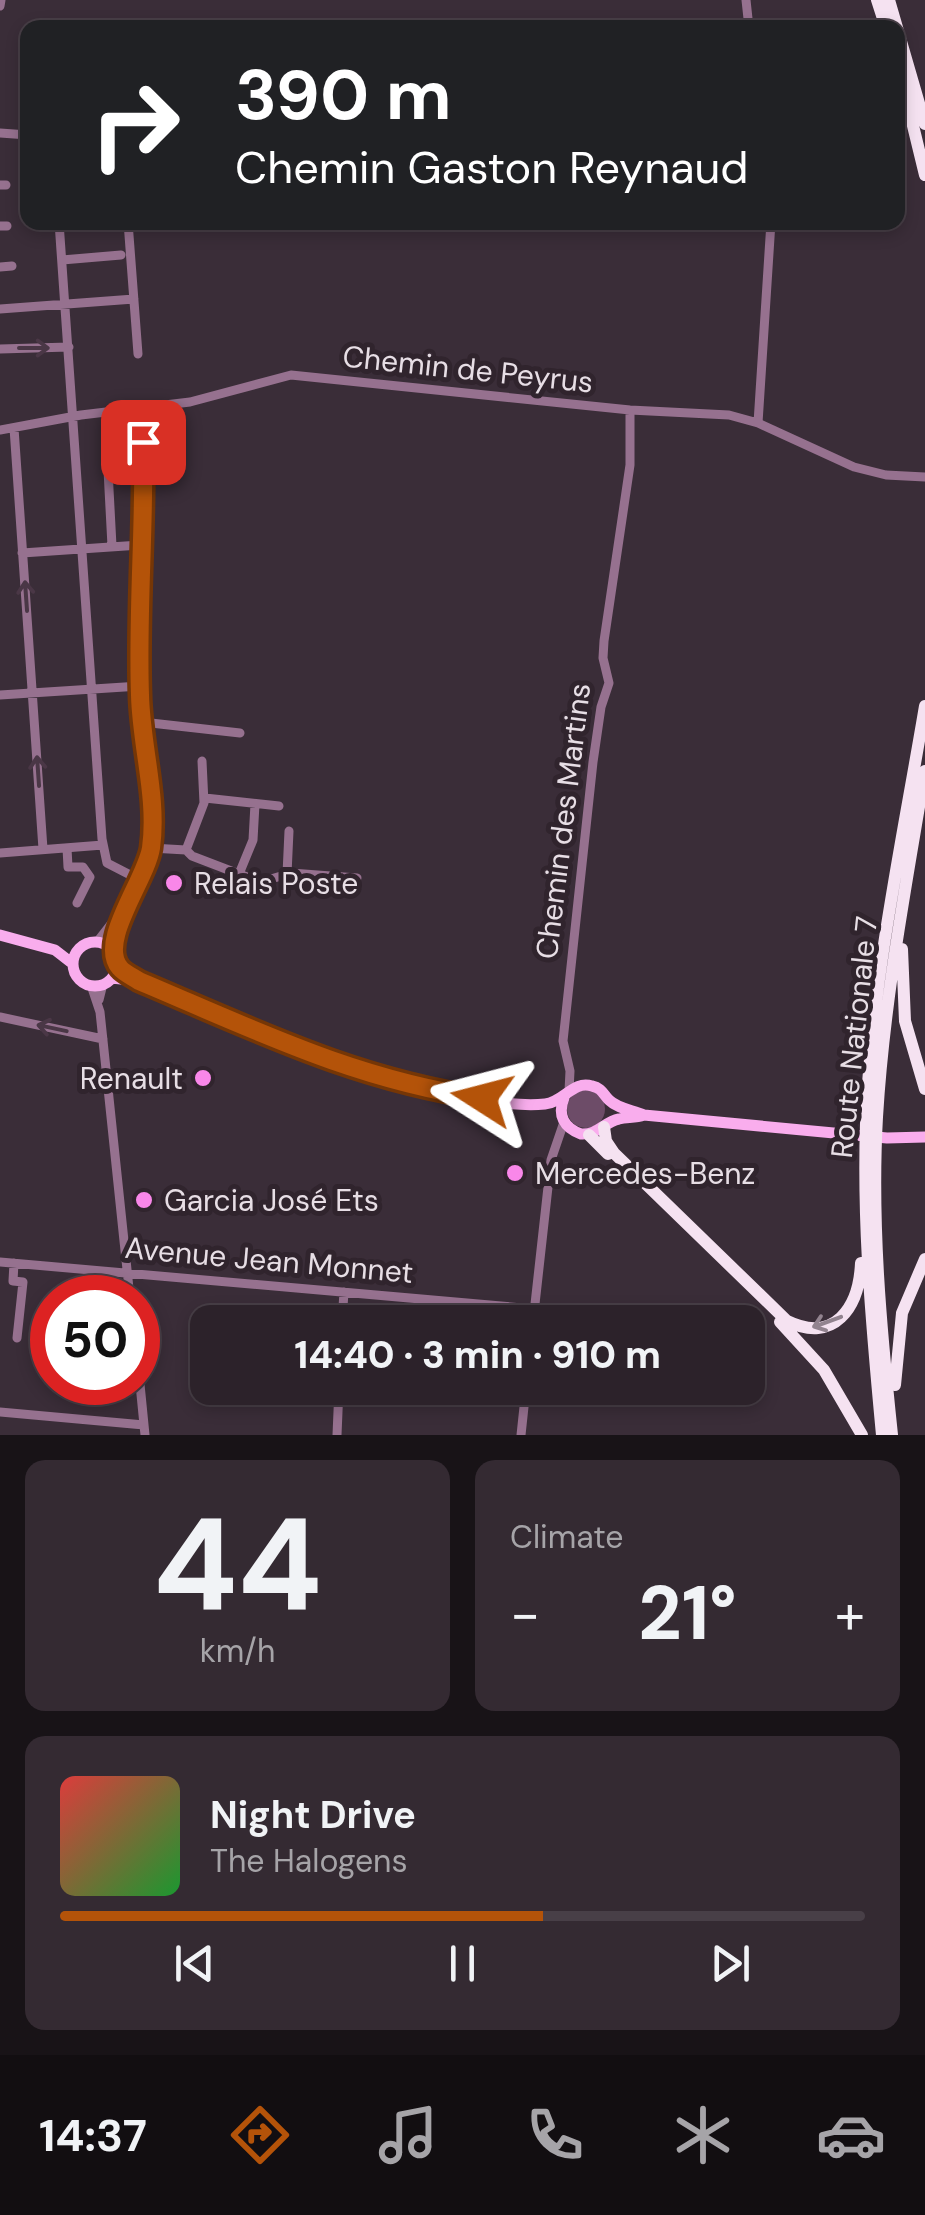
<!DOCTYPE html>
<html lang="en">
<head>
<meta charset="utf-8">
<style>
  body { margin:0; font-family:"DM Sans",sans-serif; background:#342a32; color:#f1f3f6; height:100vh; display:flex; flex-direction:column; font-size:38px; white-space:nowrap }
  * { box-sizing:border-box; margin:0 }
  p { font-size:32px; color:#a6a4a8 }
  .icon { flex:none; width:55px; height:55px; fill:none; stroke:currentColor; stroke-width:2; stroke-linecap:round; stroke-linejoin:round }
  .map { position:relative; height:1435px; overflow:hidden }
  .sheet { display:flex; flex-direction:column; gap:25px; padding:25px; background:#181317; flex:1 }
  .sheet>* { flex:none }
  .guide { position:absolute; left:20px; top:20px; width:885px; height:210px; border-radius:20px; box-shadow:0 5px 15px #0003,0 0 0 2px #483f47; background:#202124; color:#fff; overflow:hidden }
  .speed { position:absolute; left:30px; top:1275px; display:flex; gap:20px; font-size:50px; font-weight:700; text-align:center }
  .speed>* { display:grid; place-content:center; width:130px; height:130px; border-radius:50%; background:#2c222a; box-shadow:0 5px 15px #0003,0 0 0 2px #483f47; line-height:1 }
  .speed .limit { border:15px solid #d22; background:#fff; color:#111 }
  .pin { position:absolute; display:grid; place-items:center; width:85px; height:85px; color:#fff; margin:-42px; border-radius:20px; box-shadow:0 5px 15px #0006 }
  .me { position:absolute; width:110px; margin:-55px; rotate:279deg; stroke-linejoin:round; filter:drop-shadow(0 0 8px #0008) }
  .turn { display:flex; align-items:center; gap:35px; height:210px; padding:0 50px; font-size:45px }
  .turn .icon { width:130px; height:130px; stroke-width:2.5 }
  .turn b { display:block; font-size:70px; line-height:85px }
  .big { font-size:75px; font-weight:800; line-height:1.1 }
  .sheet .widget { flex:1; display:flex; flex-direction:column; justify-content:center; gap:15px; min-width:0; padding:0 35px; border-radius:20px; background:#342a32 }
  .sheet .dial { align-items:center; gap:0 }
  .dial b { font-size:130px; line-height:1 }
  .song { display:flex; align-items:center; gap:30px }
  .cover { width:120px; height:120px; border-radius:15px; background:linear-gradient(135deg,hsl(0 70% 55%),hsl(130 70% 35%)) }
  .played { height:10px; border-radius:5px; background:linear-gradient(90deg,#b45309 60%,#483f47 60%) }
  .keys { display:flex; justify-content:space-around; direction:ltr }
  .heat { display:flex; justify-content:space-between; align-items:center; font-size:55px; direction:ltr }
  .sheet .tiles { flex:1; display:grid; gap:25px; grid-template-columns:1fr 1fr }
  .widget:last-child { grid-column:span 2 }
  .trip { position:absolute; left:190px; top:1305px; width:575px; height:100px; border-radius:20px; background:#2c222a; box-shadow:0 5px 15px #0003,0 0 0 2px #483f47; font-weight:800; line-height:100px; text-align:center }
  .tab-bar { display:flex; height:160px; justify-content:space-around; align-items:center; background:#120e11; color:#a6a4a8 }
  .tab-bar .icon { width:70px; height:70px }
  .tab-bar .on { color:#b45309 }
  .tab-bar b { font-size:45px; color:#f1f3f6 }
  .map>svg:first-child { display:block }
  .green { fill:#6d4c68 }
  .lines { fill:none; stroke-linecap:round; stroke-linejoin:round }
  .minor { stroke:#96718f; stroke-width:9 }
  .major { stroke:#f9aded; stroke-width:11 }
  .highway { stroke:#f5e2f1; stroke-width:12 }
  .oneway { stroke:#4a3746 }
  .oneway2 { stroke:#92838f }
  .route-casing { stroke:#753606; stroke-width:25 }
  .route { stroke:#b45309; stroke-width:18 }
  .poi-dot { fill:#f987e9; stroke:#30242d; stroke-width:4 }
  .labels { text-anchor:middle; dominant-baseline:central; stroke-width:10; stroke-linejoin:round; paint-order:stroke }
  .street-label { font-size:30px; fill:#e7dee5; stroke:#30242d }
  .poi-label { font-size:30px; fill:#e7dee5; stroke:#30242d; text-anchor:start }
</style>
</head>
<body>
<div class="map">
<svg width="925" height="1435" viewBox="0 0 925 1435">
  <rect width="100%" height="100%" fill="#3a2d38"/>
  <path class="green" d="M567 1109a19 19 0 1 1 38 0a19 19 0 1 1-38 0Z"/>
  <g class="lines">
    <path class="minor" d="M746,0l3,28
      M0,6l1,-6
      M0,133l28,2
      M0,185h6
      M59,222l43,617 5,24 33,17
      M128,222l10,132
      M0,226h7
      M62,260l59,-5
      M0,267l12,-1
      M0,309l134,-10
      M0,349l69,-2
      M758,423l13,-201
      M14,428l29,421
      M0,430l81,-15 109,-13 101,-27 339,35 99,5 29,8 96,44 32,8 39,2
      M108,470l4,76
      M22,553l118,-8
      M0,695l140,-9
      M142,722l98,11
      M205,798l74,8
      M67,848l1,19h15l7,10 -13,26
      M151,848l35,2 18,-47 -2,-42
      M186,850l6,6 47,18 14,-34 2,-36
      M0,853l103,-8
      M239,874l22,8 30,-9 66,5
      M287,874l2,-43
      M97,942l32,-41
      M112,950l2,-13 31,-69 6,-24 -12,-150v-115l7,-99 -4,-73
      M91,985l9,27 30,286
      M99,1000l4,-16
      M0,1017l103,22
      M569,1091l1,-20 -7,-30 30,-279 8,-55 8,-24 -6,-25 1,-17 26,-176v-55
      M0,1262l534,47
      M14,1263l-1,18 10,1 -6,56
      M342,1322l2,-30
      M533,1322l18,-162 13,-38
      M138,1364l7,71
      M0,1412l144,13
      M337,1435l2,-47
      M521,1435l5,-47"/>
    <path class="major" d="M0,935l55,15 18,14
      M73 964a22 22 0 1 1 44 0a22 22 0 1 1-44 0Z
      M112,978l27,3c84,35 167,79 255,101 40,10 111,26 151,22 19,-2 28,-24 47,-18 10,2 11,8 17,14 9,9 24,10 35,15
      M564,1098c-7,17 0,30 17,36 17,1 23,-12 38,-15 8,-2 16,-1 25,-4l243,23 38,-1"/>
    <path class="highway" d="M877,0l9,28
      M889,0l36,124
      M898,64l27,111
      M902,949l3,72 20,68
      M604,1127l2,14 8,12 173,168c47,23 72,-13 74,-58
      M589,1135l19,19
      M780,1322l44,48 38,65
      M895,1385l7,-72 23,-54
      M882,1435c-11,-117 -22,-234 -14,-351 9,-127 36,-253 57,-378
      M892,1435c-11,-105 -21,-212 -15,-318 7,-117 29,-231 48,-346"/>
  </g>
  <defs><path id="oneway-shaft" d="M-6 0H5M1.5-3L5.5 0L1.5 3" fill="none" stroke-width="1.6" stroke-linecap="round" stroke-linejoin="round" transform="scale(2.5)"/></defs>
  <g class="oneway">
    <use href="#oneway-shaft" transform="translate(34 348)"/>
    <use href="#oneway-shaft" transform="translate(26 596) rotate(-94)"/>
    <use href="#oneway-shaft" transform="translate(38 771) rotate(-94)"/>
    <use href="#oneway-shaft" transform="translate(52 1028) rotate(-168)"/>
  </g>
  <use class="oneway2" href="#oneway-shaft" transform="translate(827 1322) rotate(160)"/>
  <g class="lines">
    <g class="route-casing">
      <path id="route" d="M143,442c2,84 -6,169 -3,253 1,50 18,103 11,153 -5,32 -54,94 -31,120 4,5 13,9 19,13 116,49 217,99 343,117"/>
    </g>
    <use href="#route" class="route"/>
  </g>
  <g class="poi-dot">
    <circle cx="174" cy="883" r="10"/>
    <circle cx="203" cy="1078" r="10"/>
    <circle cx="515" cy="1173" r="10"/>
    <circle cx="144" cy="1200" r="10"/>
  </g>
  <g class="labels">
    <g class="street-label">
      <text transform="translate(468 369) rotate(6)">Chemin de Peyrus</text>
      <text transform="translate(563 821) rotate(-83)">Chemin des Martins</text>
      <text transform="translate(854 1037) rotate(-84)">Route Nationale 7</text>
      <text transform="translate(269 1260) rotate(5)">Avenue Jean Monnet</text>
    </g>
    <g class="poi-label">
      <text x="194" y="883">Relais Poste</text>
      <text x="183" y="1078" text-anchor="end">Renault</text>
      <text x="535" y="1173">Mercedes-Benz</text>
      <text x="164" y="1200">Garcia José Ets</text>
    </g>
  </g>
</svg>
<div class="speed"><div class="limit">50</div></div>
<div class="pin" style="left:143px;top:442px;background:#d93025"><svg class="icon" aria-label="arrive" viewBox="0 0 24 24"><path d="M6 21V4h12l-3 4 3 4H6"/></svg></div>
<svg class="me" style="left:482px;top:1098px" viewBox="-20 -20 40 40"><path d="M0-17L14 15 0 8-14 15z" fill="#b45309" stroke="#fff" stroke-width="4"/></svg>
<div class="trip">14:40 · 3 min · 910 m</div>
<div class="guide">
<div class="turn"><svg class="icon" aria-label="right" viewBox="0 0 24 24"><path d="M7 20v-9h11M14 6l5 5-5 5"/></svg><div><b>390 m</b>Chemin Gaston Reynaud</div></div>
</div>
</div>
<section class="sheet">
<div class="tiles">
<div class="widget dial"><b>44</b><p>km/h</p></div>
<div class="widget"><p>Climate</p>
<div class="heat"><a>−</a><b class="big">21°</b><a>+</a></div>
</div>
<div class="widget">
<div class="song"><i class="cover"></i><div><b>Night Drive</b><p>The Halogens</p></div></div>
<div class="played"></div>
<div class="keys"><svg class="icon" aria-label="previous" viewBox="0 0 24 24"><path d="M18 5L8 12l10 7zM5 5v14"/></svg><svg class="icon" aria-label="pause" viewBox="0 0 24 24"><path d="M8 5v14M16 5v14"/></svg><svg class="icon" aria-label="next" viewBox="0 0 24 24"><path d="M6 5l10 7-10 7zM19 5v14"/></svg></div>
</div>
</div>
</section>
<nav class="tab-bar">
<b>14:37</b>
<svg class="icon on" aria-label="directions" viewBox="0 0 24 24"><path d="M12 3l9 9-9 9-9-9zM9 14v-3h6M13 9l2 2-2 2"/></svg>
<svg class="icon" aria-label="music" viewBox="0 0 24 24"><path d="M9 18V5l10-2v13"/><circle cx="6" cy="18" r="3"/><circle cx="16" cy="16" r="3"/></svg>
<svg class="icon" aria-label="phone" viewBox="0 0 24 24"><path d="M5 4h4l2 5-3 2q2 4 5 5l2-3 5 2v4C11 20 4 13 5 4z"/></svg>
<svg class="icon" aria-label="climate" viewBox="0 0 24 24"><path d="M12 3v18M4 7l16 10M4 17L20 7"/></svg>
<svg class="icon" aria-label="car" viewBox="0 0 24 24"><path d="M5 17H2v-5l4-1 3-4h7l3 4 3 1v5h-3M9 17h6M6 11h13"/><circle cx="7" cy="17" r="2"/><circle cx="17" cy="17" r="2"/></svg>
</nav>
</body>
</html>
